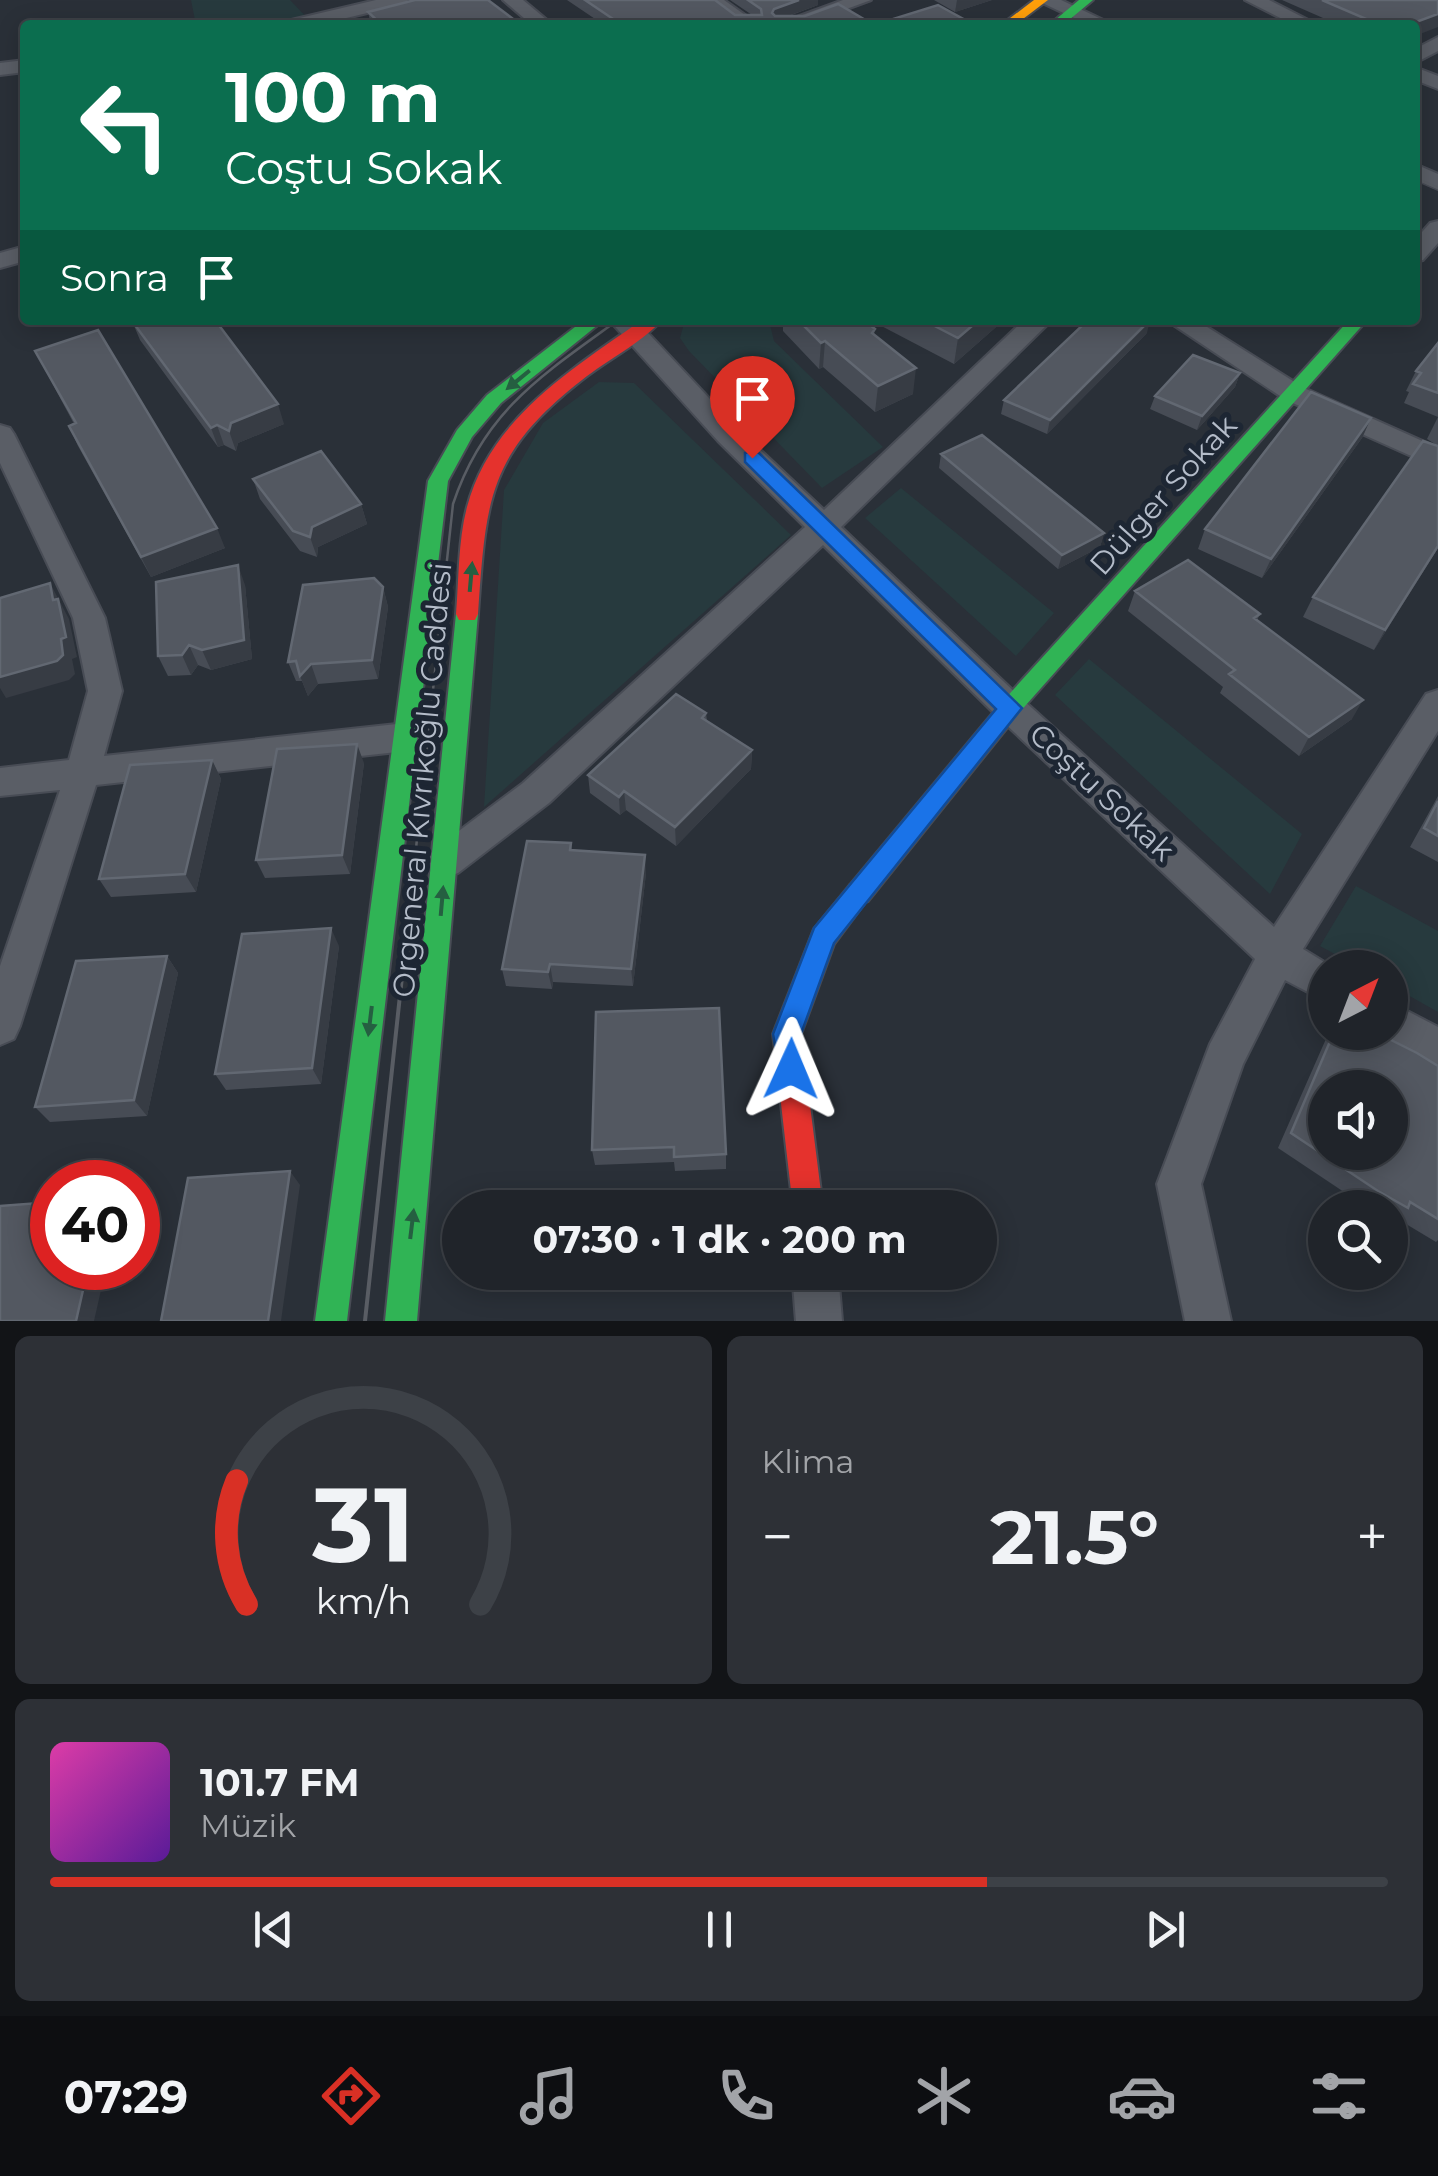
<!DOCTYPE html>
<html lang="tr">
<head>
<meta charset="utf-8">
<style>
  body { margin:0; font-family:Montserrat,sans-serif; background:#2d3036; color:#f1f3f6; height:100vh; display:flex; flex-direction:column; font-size:38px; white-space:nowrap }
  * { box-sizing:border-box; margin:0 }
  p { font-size:32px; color:#a2a4a8 }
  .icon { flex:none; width:55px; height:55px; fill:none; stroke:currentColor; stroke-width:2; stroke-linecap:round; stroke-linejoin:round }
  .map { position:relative; height:1321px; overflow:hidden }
  .side { display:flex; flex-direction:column; gap:15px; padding:15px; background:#121417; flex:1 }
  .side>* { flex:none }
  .banner { position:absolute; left:20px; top:20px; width:1400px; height:305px; border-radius:10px; box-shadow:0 5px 25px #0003,0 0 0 2px #3d4147; background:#0b6e4f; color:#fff; overflow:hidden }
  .needle { width:65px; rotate:42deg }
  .tools { position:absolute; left:1308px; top:950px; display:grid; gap:20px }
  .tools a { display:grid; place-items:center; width:100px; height:100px; border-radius:50%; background:#20242a; box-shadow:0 5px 25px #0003,0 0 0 2px #3d4147; font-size:50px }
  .speed { position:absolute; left:30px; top:1160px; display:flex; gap:20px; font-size:50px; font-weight:700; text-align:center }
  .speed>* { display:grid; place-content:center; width:130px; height:130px; border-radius:50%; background:#20242a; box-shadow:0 5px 25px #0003,0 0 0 2px #3d4147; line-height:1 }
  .speed .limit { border:15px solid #d22; background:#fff; color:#111 }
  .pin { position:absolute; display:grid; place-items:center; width:85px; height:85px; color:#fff; margin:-102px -42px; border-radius:50% 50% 50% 0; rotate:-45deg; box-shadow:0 0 10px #0007 }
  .pin .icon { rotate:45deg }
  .me { position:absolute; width:110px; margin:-55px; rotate:1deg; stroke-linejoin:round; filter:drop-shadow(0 0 8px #0008) }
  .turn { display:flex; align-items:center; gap:35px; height:210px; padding:0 40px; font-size:45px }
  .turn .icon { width:130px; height:130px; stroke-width:2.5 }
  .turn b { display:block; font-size:70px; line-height:85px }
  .then { display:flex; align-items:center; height:95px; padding:0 40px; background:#0003; gap:20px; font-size:38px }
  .big { font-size:75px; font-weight:700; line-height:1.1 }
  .side .tile { flex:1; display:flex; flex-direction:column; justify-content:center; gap:15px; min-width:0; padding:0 35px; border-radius:15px; background:#2d3036 }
  .side .dial { align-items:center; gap:0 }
  .dial svg { height:260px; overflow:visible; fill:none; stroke:#3d4147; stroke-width:7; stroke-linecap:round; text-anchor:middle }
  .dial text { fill:#f1f3f6; stroke:none }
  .song { display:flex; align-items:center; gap:30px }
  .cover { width:120px; height:120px; border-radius:15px; background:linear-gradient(135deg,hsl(320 70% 55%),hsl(270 70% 35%)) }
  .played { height:10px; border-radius:5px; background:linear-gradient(90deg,#d93025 70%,#3d4147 70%) }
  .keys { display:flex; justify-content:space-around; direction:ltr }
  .heat { display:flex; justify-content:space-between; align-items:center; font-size:55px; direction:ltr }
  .side .tiles { flex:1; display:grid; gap:15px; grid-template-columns:1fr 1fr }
  .tile:last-child { grid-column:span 2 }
  .trip { position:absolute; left:442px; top:1190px; width:555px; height:100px; border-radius:50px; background:#20242a; box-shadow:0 5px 25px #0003,0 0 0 2px #3d4147; font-weight:700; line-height:100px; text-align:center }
  .dock { display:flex; height:160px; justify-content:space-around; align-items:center; background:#0d0e11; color:#a2a4a8 }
  .dock .icon { width:70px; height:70px }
  .dock .current { color:#d93025 }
  .dock b { font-size:45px; color:#f1f3f6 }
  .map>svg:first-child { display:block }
  .green { fill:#273a3e }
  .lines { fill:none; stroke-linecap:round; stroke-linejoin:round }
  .street-casing { stroke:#484c55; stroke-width:4 }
  .fast-casing { stroke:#484c55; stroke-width:4 }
  .slow-casing { stroke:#484c55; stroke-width:4 }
  .jam-casing { stroke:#484c55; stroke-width:4 }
  .street { fill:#5a5e66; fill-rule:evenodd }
  .fast { fill:#30b455; fill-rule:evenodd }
  .slow { fill:#ff9f0a; fill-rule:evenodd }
  .jam { fill:#e5322d; fill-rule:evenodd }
  .tram-far1 { stroke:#595d64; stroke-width:2.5 }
  .tram { stroke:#595d64; stroke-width:4 }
  .wall { fill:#474c55 }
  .shaded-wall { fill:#373c44 }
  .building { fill:#535861; stroke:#626872; stroke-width:2.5; fill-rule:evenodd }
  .oneway { fill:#255f41 }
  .route { fill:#1a73e8; stroke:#114b97; stroke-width:2.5 }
  .labels { text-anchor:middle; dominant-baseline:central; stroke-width:10; stroke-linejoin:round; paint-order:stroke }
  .street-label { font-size:30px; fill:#b4bcc9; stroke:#1d2633 }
</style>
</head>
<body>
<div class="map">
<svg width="1438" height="1321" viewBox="0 0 1438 1321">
  <rect width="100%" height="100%" fill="#2a3038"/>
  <path class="green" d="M191,0h99l24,25h-118z
    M685,320h90l-5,5 4,16 109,106 -61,41 -133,-137 -9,-13z
    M599,382l35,1 157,152 -307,272 20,-317 39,-67z
    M901,488l153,125 -38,43 -151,-138z
    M1089,659l213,175 -32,60 -215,-199z
    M1356,886l82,45v81l-48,-27v-17l-31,-1 -39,-21z"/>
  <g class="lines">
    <g class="street-casing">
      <path id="street" d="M376,0h32l-3,4 -88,21h-32l2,-4z
        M503,0h20l30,25h-21z
        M703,0h21l35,25h-22z
        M843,0h28l-68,25h-28z
        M1036,0h25l53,25h-25z
        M1245,0h24l49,25h-24z
        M1438,37v14l-23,12v-14z
        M25,60v12l-25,3v-12z
        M1415,67l23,9v13l-23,-9z
        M1415,164l23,10v15l-23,-10z
        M1438,221v22l-15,17 -8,2v-22l15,-17z
        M25,246v15l-25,7v-15z
        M609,320h27l102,109 86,81 200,-190h28l-211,207 181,172 252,228 152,-233 12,-4v41l-135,218 31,19h-9v33l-40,-21 -42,84 -42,120 30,137h-46l-28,-137 53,-140 45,-85 -257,-242 -175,-172 -274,258 -91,70 -13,5 -13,-5 -5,-11 5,-11 91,-68 282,-256 -87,-86z
        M1166,320h30l108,68 134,60v20l-152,-68z
        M0,425l10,3 4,6 91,184 17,73 -18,65 302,-33 12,4 5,10 -5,10 -12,4 -310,34 -76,241 -6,13 -14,6v-79l60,-176 -60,6v-28l69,-8 19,-69 -15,-73 -73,-155z
        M1390,1002l48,25v41l-62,-34 14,-2z
        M792,1272h46l4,49h-46z"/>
    </g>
    <g class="fast-casing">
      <path id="fast" d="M1079,0h14l-30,25h-14z
        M584,320h20l-103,83 -29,34 -24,44 -101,840h-32l113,-840 29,-51 30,-35z
        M1349,320h18l-349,394 -150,187 -9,3 -9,-3 -4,-8 4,-8 152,-183z
        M467,606l11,8 -61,707h-32l71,-707z"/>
    </g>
    <g class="slow-casing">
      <path id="slow" d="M1034,0h14l-33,25h-14z"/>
    </g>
    <g class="jam-casing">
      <path id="jam" d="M642,320h20c-22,24 -55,40 -80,60 -95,74 -96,121 -104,234l-3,6h-16l-3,-6c3,-35 2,-73 11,-107 23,-88 105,-138 175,-187z
        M859,882l9,3 4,8 -38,51 -33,90 22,174h-30l-20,-174 41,-105 36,-44z"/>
    </g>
    <use href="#street" class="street"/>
    <use href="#fast" class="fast"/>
    <use href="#slow" class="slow"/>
    <use href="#jam" class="jam"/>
    <path class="tram-far1" d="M1415,178l23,10
      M414,867l39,-363c31,-93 89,-129 165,-184"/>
    <path class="tram" d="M365,1321l49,-456"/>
  </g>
  <path class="wall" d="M567,0h148l20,15h17l-22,-15h88v5l-29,11 85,9h93h-363z
    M934,0h58l-37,12z
    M1282,0h156l-23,25h-76z
    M368,12l153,13h-150z
    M783,320h81l11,9 -1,6 39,59 -38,18 -52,-45 -4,2 -36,-38z
    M870,320h134l-50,44z
    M132,321l152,103 -46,19 -2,8 -12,-6 -6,2 -78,-107z
    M1147,333l-100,101 -46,-20 3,-14z
    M1438,343v74l-34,-14 5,-11 -3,-1 10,-20z
    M35,351l190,197 -74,29 -73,-131 -9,-20 5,-2z
    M1240,373l-5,14 -38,43 -47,-21 5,-13z
    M1438,417v131l-64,102 -71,-33 10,-20 125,-151 -11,-7z
    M1371,418l-9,20 -100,140 -64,-29 7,-20z
    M941,454l163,79 -4,14 -42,22 -119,-101z
    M253,479l108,25 6,20 -49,23 -1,10 -17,-6 -40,-52z
    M245,585l7,74 -41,11 -13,-5 -7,10 -23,1 -10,-20z
    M383,587l5,20 -10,72 -60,5 -10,12 -6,-15h-6l-8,-19z
    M1135,591l125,23 -3,6 95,99 -53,37 -79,-63 3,-6 -95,-76z
    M706,713l1,8 45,29 -1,19 -75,77 -50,-36 -6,5 -30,-22 -2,-18z
    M212,760l9,19 -25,113 -85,5 -12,-18z
    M364,763l-14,111 -85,4 -9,-18z
    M1438,796v66l-28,-15z
    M571,843l1,7 74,23 -13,113 -80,-4 -1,7 -46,-3 -4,-17z
    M339,946l-18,138 -95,6 -11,-16z
    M167,956l11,17 -31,143 -97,6 -15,-15z
    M596,1012l130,142v15l-51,2 -1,-9 -79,3 -3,-15z
    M1329,1032h46l63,34v174l-2,2 -40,-24 -5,3h-1v-13h-22l-90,-60z"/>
  <path class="shaded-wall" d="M799,0h19v5l-44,16 -2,-8 2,-4z
    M957,0h35l-37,12z
    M1438,14v13l-23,9v-11h-7z
    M979,320h25l-50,44 4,-26z
    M1150,320l-3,13 -100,101 3,-14z
    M825,341l-2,26 -4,2 2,-26z
    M916,368l-3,26 -38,18 3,-26z
    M1240,373l-5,14 -38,43 5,-14z
    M278,404l6,20 -46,19 -2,8 -7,-20 2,-8z
    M1371,418l-9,20 -100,140 9,-19z
    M217,425l7,20 -6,2 -7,-19z
    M361,504l6,20 -49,23 -1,10 -7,-20 2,-10z
    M217,528l8,20 -74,29 -10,-20z
    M1104,533l-4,14 -42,22 4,-14z
    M1438,546v2l-64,102 11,-20z
    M238,565l7,20 7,74 -41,11 -9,-20z
    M50,583l19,36 8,38 -5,2 3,15 -6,6 -63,18 -6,-10v-11l53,-77z
    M383,587l5,20 -10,72 -6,-19z
    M189,645l9,20 -7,10 -9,-20z
    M311,664l7,20 -10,12 -8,-20z
    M1363,700l-11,19 -53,37 10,-19z
    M357,744l7,19 -14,111 -8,-19z
    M752,750l-1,19 -75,77 -1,-19z
    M212,760l9,19 -25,113 -11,-18z
    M624,791l2,19 -6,5 -1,-18z
    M645,855l1,18 -13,113 -2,-17z
    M331,928l8,18 -18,138 -9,-16z
    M167,956l11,17 -31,143 -13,-16z
    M550,964l3,18 -1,7 -4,-17z
    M290,1171l10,14 -19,136h-13z
    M88,1268h18l-12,53h-18z"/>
  <path class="building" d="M415,0h73l33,25h-139l-14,-13z
    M585,0h130l20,15h27l-1,-6 -13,-9h51l-25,9 -2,4 3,3h30l33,-12 36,21 64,-20 29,16 -12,4h-333z
    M1322,0h116v14l-30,11h-28z
    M134,320h81l63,84 -47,19 -2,8 -12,-6 -6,3 -79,-107z
    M798,320h66l11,9 -3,4 44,35 -38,18 -53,-45 -4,2z
    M923,320h56l-21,18z
    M1088,320h62l-100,100 -46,-20z
    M98,330l119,198 -76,29 -72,-131 7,-3 -41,-72z
    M1438,343v50l-25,-9 8,-11 -5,-2z
    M1193,355l47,18 -38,43 -47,-20z
    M1311,392l60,26 -100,141 -66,-30z
    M982,435l122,98 -42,22 -121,-101z
    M1423,441l15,5v100l-53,84 -72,-33z
    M321,451l40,53 -49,23 -2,10 -17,-6 -40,-52z
    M1188,560l72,54 -6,4 109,82 -54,37 -80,-63 6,-4 -100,-79z
    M238,565l6,75 -42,10 -13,-5 -7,10 -24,1 -2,-74z
    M374,578l9,9 -11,73 -61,4 -11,12 -4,-15 -8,1 15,-77z
    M50,583l3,17 5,-1 8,38 -5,2 2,16 -6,6 -57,16v-79z
    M676,694l30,19 -4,5 50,32 -77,77 -51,-36 -5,6 -31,-22z
    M357,744l-15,111 -86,5 21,-111z
    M212,760l-27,114 -86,5 31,-114z
    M1438,801v35l-14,-8z
    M527,841l44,2 -1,7 75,5 -14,114 -81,-5 -2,8 -46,-3z
    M331,928l-19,140 -97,6 27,-140z
    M167,956l-33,144 -99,7 41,-146z
    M719,1008l7,146 -52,3v-10l-82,3 4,-138z
    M1334,1032h41l42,21 21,13v153l-28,-17 -2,6 -30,-17 -87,-58zM1325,1088h65v64h-65z
    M290,1171l-22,150h-107l27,-143z
    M52,1202v66h36l-12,53h-76v-115z"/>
  <defs><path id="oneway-solid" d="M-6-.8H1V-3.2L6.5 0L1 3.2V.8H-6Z" transform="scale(2.5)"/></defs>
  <g class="oneway">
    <use href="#oneway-solid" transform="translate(518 380) rotate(141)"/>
    <use href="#oneway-solid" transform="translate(471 577) rotate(-85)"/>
    <use href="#oneway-solid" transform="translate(442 901) rotate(-85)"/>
    <use href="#oneway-solid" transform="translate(370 1021) rotate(97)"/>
    <use href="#oneway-solid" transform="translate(412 1224) rotate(-83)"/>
  </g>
  <path class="route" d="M752,451l7,2 263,255 -188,235 -33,91 4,35 -4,10 -10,4 -10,-4 -8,-45 41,-106 182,-219 -251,-247v-9z"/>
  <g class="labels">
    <g class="street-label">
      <text transform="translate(1163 495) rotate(-48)">Dülger Sokak</text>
      <text transform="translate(422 780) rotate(-85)">Orgeneral Kıvrıkoğlu Caddesi</text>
      <text transform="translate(1102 792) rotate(43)">Coştu Sokak</text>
    </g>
  </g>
</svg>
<div class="tools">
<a><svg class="needle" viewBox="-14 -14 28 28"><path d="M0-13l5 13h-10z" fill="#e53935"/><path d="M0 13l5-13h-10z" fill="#a2a4a8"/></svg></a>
<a><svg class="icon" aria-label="sound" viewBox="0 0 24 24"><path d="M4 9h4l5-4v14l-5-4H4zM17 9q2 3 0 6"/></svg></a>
<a><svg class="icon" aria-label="search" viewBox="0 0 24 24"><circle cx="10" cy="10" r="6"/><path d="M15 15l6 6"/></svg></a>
</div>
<div class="speed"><div class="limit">40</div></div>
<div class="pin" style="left:752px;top:458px;background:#d93025"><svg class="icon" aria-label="arrive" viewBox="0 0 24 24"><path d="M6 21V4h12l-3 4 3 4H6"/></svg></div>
<svg class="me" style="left:791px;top:1069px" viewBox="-20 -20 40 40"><path d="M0-17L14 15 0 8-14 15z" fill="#1a73e8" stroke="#fff" stroke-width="4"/></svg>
<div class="trip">07:30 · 1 dk · 200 m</div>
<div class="banner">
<div class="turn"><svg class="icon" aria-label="left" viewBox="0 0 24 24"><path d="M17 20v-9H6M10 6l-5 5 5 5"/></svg><div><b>100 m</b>Coştu Sokak</div></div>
<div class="then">Sonra<svg class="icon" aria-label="arrive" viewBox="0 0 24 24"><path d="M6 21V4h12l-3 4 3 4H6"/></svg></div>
</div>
</div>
<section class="side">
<div class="tiles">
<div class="tile dial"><svg viewBox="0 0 100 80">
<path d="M14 69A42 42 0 1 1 86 69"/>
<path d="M14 69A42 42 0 0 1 11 31" stroke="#d93025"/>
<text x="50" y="56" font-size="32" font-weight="700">31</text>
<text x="50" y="72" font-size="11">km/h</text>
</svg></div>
<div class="tile"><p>Klima</p>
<div class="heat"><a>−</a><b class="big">21.5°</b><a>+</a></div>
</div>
<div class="tile">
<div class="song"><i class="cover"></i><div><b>101.7 FM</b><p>Müzik</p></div></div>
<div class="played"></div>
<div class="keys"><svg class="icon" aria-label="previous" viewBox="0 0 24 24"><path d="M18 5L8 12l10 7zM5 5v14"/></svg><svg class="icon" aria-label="pause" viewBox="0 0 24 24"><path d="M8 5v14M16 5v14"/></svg><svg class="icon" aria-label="next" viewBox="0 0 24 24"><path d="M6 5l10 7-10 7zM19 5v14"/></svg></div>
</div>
</div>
</section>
<nav class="dock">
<b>07:29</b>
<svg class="icon current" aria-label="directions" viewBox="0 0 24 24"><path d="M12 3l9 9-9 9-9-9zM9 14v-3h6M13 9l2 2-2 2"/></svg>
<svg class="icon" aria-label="music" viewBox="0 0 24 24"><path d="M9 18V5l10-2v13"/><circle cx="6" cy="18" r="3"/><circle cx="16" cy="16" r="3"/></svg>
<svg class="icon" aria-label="phone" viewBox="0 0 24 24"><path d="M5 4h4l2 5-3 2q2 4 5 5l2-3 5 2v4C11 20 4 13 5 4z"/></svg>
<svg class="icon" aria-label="climate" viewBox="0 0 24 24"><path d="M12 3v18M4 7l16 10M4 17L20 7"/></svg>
<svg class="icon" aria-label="car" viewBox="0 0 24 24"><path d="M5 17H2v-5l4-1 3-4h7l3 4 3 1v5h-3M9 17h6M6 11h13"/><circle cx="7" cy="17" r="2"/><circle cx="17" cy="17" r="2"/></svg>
<svg class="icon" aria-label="filters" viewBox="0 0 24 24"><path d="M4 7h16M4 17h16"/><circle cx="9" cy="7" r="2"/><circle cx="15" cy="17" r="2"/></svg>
</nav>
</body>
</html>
